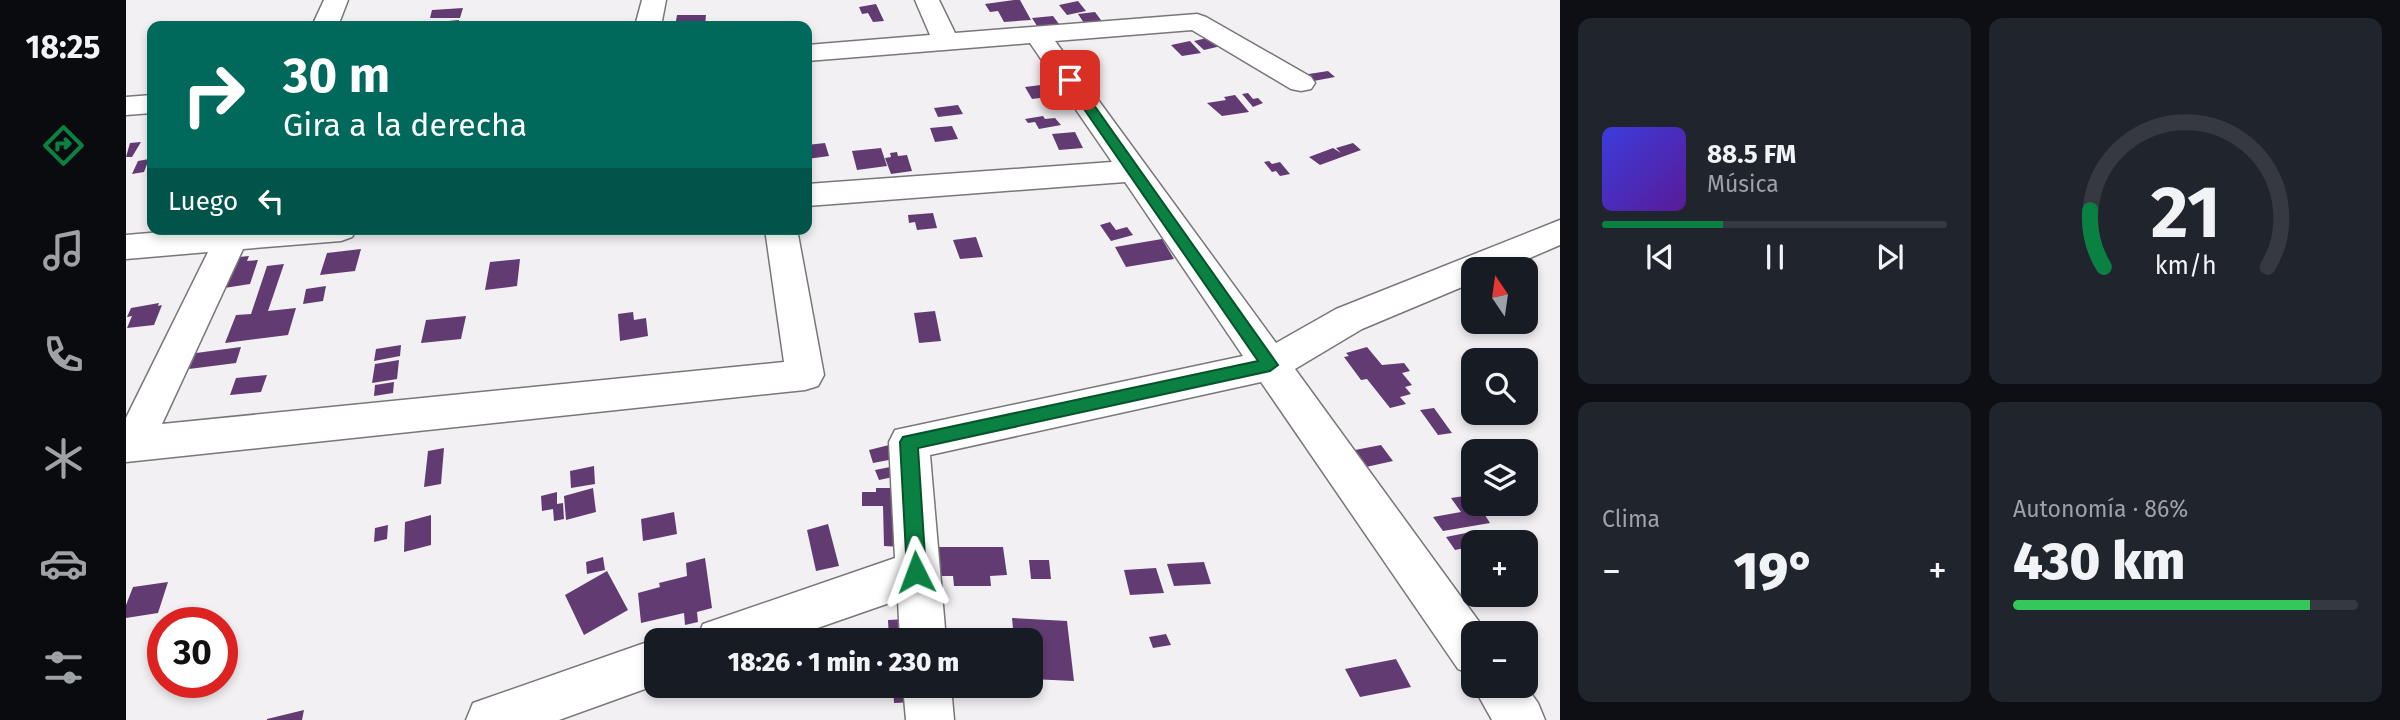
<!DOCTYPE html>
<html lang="es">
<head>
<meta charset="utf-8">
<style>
  body { margin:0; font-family:"Fira Sans",sans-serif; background:#20242c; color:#f1f3f6; height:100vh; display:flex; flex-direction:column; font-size:26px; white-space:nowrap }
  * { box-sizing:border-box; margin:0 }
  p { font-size:23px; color:#9ea1a6 }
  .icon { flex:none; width:38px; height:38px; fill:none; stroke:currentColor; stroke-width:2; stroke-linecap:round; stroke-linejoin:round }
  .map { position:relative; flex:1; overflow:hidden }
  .side { display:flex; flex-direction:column; gap:18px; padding:18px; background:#0d0f14; width:840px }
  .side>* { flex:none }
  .hud { position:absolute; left:21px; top:21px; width:665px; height:214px; border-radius:14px; box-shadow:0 4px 10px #0003; background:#00695c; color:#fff; overflow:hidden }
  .needle { width:46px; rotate:347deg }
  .fabs { position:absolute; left:1335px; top:257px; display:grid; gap:14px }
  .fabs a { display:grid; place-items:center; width:77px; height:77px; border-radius:14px; background:#171b24; box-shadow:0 4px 10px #0003; font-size:35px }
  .speed { position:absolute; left:21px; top:607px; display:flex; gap:14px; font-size:35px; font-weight:700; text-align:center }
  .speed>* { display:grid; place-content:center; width:91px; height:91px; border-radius:50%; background:#171b24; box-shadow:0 4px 10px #0003; line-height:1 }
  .speed .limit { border:10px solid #d22; background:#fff; color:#111 }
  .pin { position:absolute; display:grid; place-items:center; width:60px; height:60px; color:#fff; margin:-30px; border-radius:14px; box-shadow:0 4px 10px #0006 }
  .me { position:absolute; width:77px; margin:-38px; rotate:357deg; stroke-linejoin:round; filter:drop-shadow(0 0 5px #0008) }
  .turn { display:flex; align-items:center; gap:24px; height:147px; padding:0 21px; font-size:32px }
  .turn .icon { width:91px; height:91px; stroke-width:2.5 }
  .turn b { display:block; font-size:49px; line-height:60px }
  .then { display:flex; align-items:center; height:66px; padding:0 21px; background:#0003; gap:14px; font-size:26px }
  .big { font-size:52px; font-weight:800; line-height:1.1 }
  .side .tile { flex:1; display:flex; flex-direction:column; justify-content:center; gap:10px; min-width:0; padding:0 24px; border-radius:14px; background:#20242c }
  .side .dial { align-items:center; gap:0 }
  .dial svg { height:182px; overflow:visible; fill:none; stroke:#363941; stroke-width:7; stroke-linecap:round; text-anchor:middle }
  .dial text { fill:#f1f3f6; stroke:none }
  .song { display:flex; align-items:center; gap:21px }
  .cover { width:84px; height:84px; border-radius:10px; background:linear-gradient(135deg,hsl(240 70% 55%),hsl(270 70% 35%)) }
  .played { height:7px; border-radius:4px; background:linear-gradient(90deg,#0b8043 35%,#363941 35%) }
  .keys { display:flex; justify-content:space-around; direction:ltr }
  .heat { display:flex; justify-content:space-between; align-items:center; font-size:38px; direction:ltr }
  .charge { height:10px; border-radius:5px; background:linear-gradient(90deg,#34c759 86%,#363941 0) }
  .side .tiles { flex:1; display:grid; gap:18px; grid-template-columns:repeat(2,1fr) }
  .trip { position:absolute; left:518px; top:628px; width:399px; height:70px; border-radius:14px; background:#171b24; box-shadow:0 4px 10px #0003; font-weight:800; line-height:70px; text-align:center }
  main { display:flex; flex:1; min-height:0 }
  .dock { display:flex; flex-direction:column; width:126px; justify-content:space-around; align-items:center; background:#090b0e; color:#9ea1a6 }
  .dock .icon { width:49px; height:49px }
  .dock .on { color:#0b8043 }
  .dock b { font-size:32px; color:#f1f3f6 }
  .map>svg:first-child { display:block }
  .building { fill:#623b72 }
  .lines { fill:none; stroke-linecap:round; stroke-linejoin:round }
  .minor-casing { stroke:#787679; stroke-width:3 }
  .minor { fill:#fff; fill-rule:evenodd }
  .route { fill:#0b8043; stroke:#07532c; stroke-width:2 }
</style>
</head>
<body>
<main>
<nav class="dock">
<b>18:25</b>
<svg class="icon on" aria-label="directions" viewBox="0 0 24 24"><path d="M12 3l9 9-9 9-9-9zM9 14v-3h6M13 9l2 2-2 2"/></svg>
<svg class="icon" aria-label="music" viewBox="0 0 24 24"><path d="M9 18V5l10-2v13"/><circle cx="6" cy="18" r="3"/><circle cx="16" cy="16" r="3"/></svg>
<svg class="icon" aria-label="phone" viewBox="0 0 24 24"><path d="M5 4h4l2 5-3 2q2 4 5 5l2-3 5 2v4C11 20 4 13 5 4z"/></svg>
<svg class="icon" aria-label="climate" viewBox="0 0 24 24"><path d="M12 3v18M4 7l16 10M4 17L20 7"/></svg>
<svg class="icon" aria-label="car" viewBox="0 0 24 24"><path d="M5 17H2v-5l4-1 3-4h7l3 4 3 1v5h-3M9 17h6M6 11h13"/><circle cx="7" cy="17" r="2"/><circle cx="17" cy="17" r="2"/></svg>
<svg class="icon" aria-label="filters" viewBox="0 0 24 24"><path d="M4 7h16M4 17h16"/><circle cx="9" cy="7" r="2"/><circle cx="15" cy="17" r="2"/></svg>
</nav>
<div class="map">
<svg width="1434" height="720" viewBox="0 0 1434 720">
  <rect width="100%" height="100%" fill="#f3f0f4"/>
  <path class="building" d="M888,0h6l11,20 -27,2 -6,-11 -8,1 -5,-8z
    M952,1l8,10 -19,4 -8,-10z
    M750,4l8,17 -11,1 -5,-9 -6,1 -3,-7z
    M337,8l-3,10h-30l2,-8z
    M969,12l9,12 -18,2 -8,-12z
    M551,15h29l-1,11h-30z
    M927,16l6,8 -6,1 2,3 -16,1 -7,-11z
    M333,20v4l-44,2v-2z
    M1085,37l10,9 -17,4 -10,-9z
    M1064,41l11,12 -19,3 -11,-11z
    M1202,71l7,6 -32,6 -7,-7z
    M915,85l7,12 -16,2 -7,-12z
    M1122,93l5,6 5,-1 5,5 -10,4 -11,-13z
    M1109,95l14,17 -27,4 -15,-13 19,-3 -2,-3z
    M832,105l5,9 -25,3 -4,-9z
    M917,116l2,3 10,-1 6,7 -22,4 -4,-7 -7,1 -3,-4z
    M826,126l6,13 -23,3 -5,-14z
    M949,132l8,16 -24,2 -7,-16z
    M15,142l-9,15h-6l4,-14z
    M699,143l4,13 -22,3v-14z
    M1227,143l8,7 -41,15 -11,-8 24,-9 8,5 -5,-5z
    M755,148l6,18 -30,4 -5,-19z
    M771,152l1,4 9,-1 5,16 -21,3 -6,-16 6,-1 -1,-4z
    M23,159l-5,13 -12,2 6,-13z
    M1143,161l3,3 8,-2 10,12 -10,2 -4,-5 -4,1 -8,-10z
    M807,213l4,15 -20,2 -2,-8 -6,1 -1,-8z
    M984,222l6,8 11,-3 6,8 -22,6 -11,-16z
    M850,237l7,20 -23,2 -7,-19z
    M1036,239l12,20 -48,8 -11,-20z
    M235,249l-6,22 -35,4 7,-22z
    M123,256l-2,5 11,-1 -8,24 -32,5 11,-31z
    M394,259l-3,27 -32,4 5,-28z
    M158,264l-16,47 28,-3 -8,27 -63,8 11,-28 15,-1 16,-48z
    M200,286l-3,15 -20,3 3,-15z
    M33,303l-1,3 4,-1 -8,20 -27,3 5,-12 -5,1 4,-9z
    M809,311l6,30 -22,2 -5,-30z
    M507,312l1,8 12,-2 2,18 -28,5 -2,-27z
    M340,316l-5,23 -40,4 5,-23z
    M275,345l-1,11 -26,5 2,-12z
    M115,347l-5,16 -47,6 7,-16z
    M1241,347l15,18 22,-2 6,8 -8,2 10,12 -7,2 6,7 -11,3 6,7 -16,4 -23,-29 -6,1 -17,-23 5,-1 -3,-3z
    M273,360l-2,19 -25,4 3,-19z
    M141,375l-6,17 -31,3 6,-17z
    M268,382l-1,11 -19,3 1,-11z
    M1308,408l18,25 -14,2 -18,-25z
    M763,445l5,14 -21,4 -4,-13z
    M1255,445l12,16 -27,6 -11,-17z
    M318,448l-3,36 -17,3 4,-36z
    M468,466l1,18 -24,4 -1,-17z
    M764,467l3,10 -14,3 -4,-10z
    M467,488l3,24 -30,8 -2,-24z
    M750,488h25l2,59 -19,-1 -1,-40h-21v-14h14z
    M431,492v12l6,-1 1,16 -10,2 -1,-12 -11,2 -1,-15z
    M1345,495l3,9h4l12,19 -47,8 -10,-14 28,-5 -10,-14z
    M548,512l3,22 -34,7 -2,-22z
    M305,515v30l-27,7 1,-30z
    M702,524l11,42 -23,5 -9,-41z
    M262,525l-1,14 -13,3 1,-14z
    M1345,532l7,10h-4v4l-19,4 -9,-13z
    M811,547h66l4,28 -17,1 1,10h-37l-1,-10h-15z
    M477,557l2,13 -18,4 -1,-12z
    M579,558l7,50 -15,4 1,10 -13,3 -1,-12 -43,10 -3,-30 22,-6 -1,-4 28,-7 -1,-13z
    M903,560h20l2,19h-20z
    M1078,562l7,22 -37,2 -7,-22z
    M1030,568l8,25 -34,2 -6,-25z
    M481,571l21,39 -44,25 -19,-40z
    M42,582l-10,31 -32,5v-13l7,-18z
    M886,618l55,3 7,60 -43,-2v-39h-17z
    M782,619l2,21h-21l-1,-20z
    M810,629l66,3 1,8h-77v-3z
    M1040,634l5,11 -18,3 -4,-11z
    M1270,659l15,28 -51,10 -15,-28z
    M767,686h21l1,16 -21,1z
    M178,710l-2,10h-35v-1z"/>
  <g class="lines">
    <g class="minor-casing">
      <path id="minor" d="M198,0h24l-10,26h-26z
        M516,0h24l-5,26h-26z
        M789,0h24l16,33 242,-19 9,3 105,60 4,6 -4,6 -10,2 -10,-2 -99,-59 -137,11 221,302 60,-34 224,-89v25l-58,25h-28v12l-112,47 -67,40 193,265h-14v42l-16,-7 -197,-287 -331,73 16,185h-46l-2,-40 -115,40h-87l7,-16 192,-66 -6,-116 6,-12 348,-74 -118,-174 -318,24v-22l305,-22 -82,-119 -223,18v-16l123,-10z
        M26,95v18l-26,2v-18z
        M71,229h160l-5,8 -11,4 -98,8 -81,175 622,-62 -19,-133h32l27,146 -6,11 -13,4 -679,72v-44l82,-166 -82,7v-24z
        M530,639l5,1h-5v45l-97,35h-93l7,-17z
        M777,686h48l3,34h-48z
        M1347,686h53l12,17 7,17h-53z"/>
    </g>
    <use href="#minor" class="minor"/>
  </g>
  <path class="route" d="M940,77h8l204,288 -8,6 -352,77 8,124 -3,7 -7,2 -7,-2 -2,-7 -7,-130 3,-5 355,-76 -194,-281z"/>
</svg>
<div class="fabs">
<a><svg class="needle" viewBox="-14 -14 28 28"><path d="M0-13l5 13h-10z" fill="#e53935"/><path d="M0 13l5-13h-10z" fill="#9ea1a6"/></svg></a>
<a><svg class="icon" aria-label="search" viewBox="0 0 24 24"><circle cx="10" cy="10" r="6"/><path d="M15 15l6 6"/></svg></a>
<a><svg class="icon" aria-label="layers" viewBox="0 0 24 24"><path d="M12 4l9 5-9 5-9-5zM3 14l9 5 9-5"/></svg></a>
<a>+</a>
<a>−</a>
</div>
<div class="speed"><div class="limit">30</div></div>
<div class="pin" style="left:944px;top:80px;background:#d93025"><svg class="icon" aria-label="arrive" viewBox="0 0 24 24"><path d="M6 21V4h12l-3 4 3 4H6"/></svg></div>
<svg class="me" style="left:790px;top:572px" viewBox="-20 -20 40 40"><path d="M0-17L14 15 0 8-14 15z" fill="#0b8043" stroke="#fff" stroke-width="4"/></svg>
<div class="trip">18:26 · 1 min · 230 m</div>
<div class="hud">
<div class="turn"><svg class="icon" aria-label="right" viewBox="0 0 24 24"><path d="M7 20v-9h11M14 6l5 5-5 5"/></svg><div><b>30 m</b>Gira a la derecha</div></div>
<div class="then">Luego<svg class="icon" aria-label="left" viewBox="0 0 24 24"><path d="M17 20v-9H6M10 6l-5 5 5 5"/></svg></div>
</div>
</div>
<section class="side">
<div class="tiles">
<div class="tile">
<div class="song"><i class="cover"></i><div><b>88.5 FM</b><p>Música</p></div></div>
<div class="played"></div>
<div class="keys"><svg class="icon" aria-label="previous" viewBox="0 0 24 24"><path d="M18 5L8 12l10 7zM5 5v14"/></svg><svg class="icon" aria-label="pause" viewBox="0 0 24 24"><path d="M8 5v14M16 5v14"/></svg><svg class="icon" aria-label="next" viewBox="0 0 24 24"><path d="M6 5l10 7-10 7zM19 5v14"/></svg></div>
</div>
<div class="tile dial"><svg viewBox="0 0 100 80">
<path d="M14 69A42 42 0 1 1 86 69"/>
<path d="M14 69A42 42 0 0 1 8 44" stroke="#0b8043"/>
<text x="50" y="56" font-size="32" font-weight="700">21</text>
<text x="50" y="72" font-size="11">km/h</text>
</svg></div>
<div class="tile"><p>Clima</p>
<div class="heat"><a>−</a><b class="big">19°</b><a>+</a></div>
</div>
<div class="tile"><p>Autonomía · 86%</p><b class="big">430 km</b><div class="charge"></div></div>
</div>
</section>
</main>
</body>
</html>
